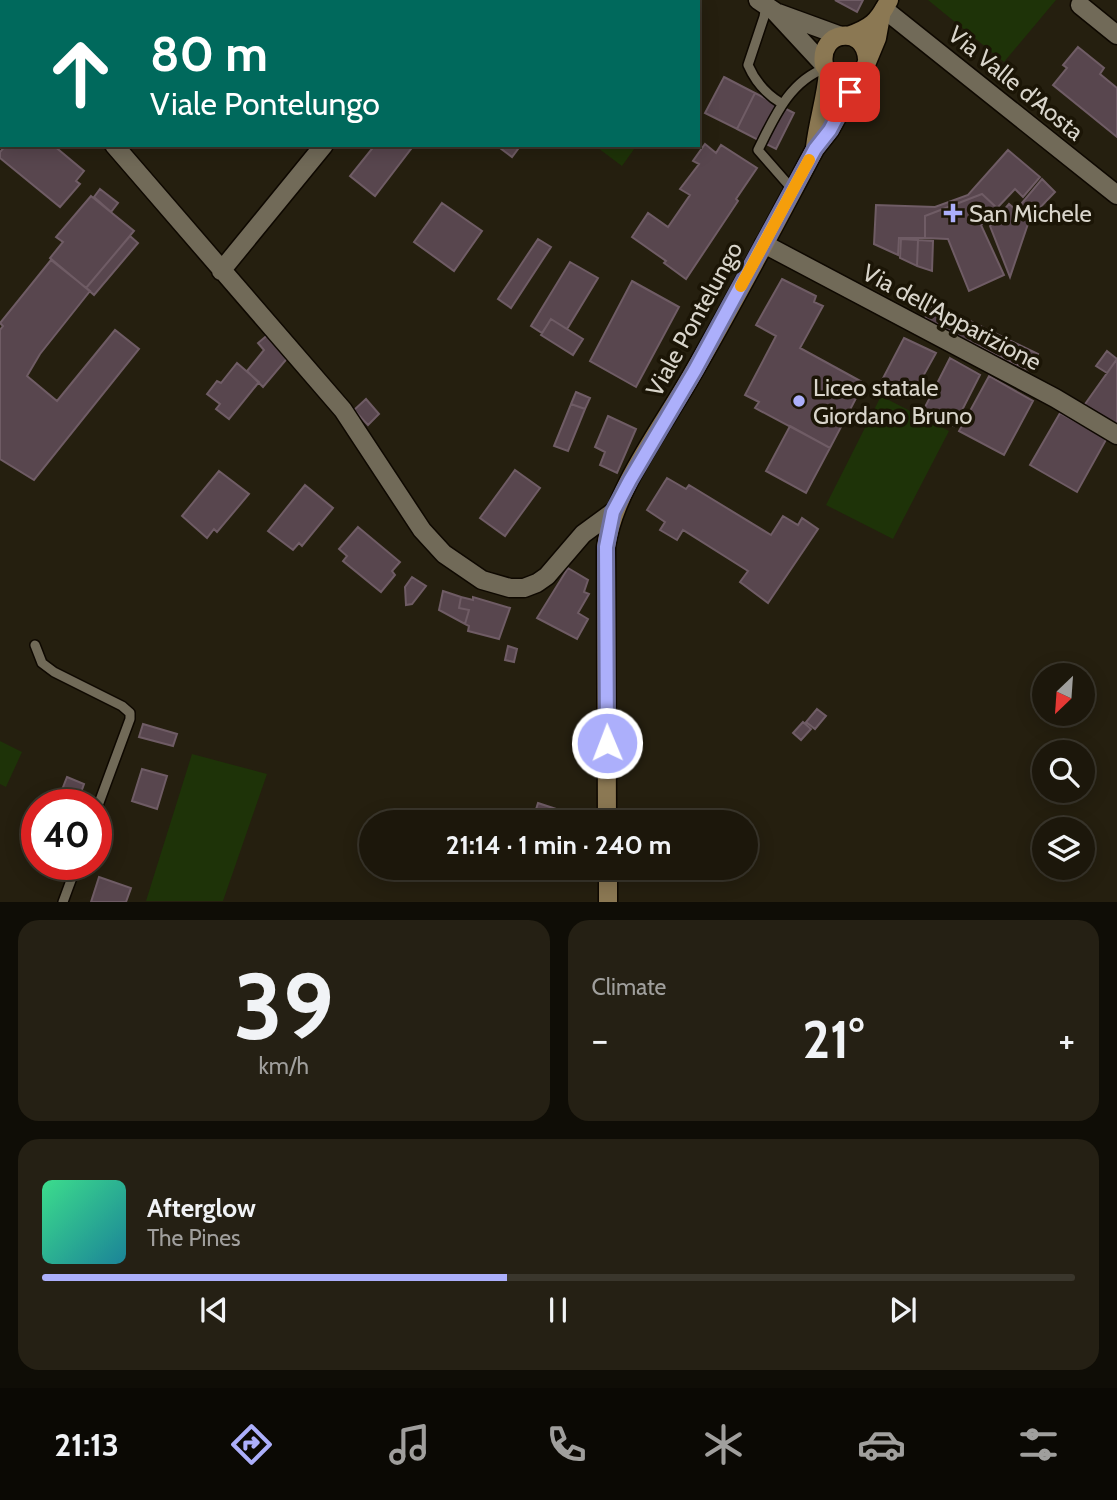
<!DOCTYPE html>
<html lang="en">
<head>
<meta charset="utf-8">
<style>
  body { margin:0; font-family:Cabin,sans-serif; background:#252014; color:#f1f3f6; height:100vh; display:flex; flex-direction:column; font-size:26px; white-space:nowrap }
  * { box-sizing:border-box; margin:0 }
  p { font-size:23px; color:#a09f9d }
  .icon { flex:none; width:38px; height:38px; fill:none; stroke:currentColor; stroke-width:2; stroke-linecap:round; stroke-linejoin:round }
  .map { position:relative; height:902px; overflow:hidden }
  .sheet { display:flex; flex-direction:column; gap:18px; padding:18px; background:#0f0d06; flex:1 }
  .sheet>* { flex:none }
  .top-card { position:absolute; left:0px; top:0px; width:700px; height:147px; box-shadow:0 4px 18px #0003,0 0 0 2px #3a362c; background:#00695c; color:#fff; overflow:hidden }
  .needle { width:46px; rotate:205deg }
  .tools { position:absolute; left:1032px; top:663px; display:grid; gap:14px }
  .tools a { display:grid; place-items:center; width:63px; height:63px; border-radius:50%; background:#1c170b; box-shadow:0 4px 18px #0003,0 0 0 2px #3a362c; font-size:35px }
  .speed { position:absolute; left:21px; top:789px; display:flex; gap:14px; font-size:35px; font-weight:700; text-align:center }
  .speed>* { display:grid; place-content:center; width:91px; height:91px; border-radius:50%; background:#1c170b; box-shadow:0 4px 18px #0003,0 0 0 2px #3a362c; line-height:1 }
  .speed .limit { border:10px solid #d22; background:#fff; color:#111 }
  .pin { position:absolute; display:grid; place-items:center; width:60px; height:60px; color:#fff; margin:-30px; border-radius:14px; box-shadow:0 4px 10px #0006 }
  .me { position:absolute; width:77px; margin:-38px; rotate:359deg; stroke-linejoin:round; filter:drop-shadow(0 0 5px #0008) }
  .turn { display:flex; align-items:center; gap:24px; height:147px; padding:0 35px; font-size:32px }
  .turn .icon { width:91px; height:91px; stroke-width:2.5 }
  .turn b { display:block; font-size:49px; line-height:60px }
  .big { font-size:52px; font-weight:700; line-height:1.1 }
  .sheet .widget { flex:1; display:flex; flex-direction:column; justify-content:center; gap:10px; min-width:0; padding:0 24px; border-radius:21px; background:#252014 }
  .sheet .dial { align-items:center; gap:0 }
  .dial b { font-size:91px; line-height:1 }
  .song { display:flex; align-items:center; gap:21px }
  .cover { width:84px; height:84px; border-radius:10px; background:linear-gradient(135deg,hsl(150 70% 55%),hsl(190 70% 35%)) }
  .played { height:7px; border-radius:4px; background:linear-gradient(90deg,#acaffb 45%,#3a362c 45%) }
  .keys { display:flex; justify-content:space-around; direction:ltr }
  .heat { display:flex; justify-content:space-between; align-items:center; font-size:38px; direction:ltr }
  .sheet .tiles { flex:1; display:grid; gap:18px; grid-template-columns:1fr 1fr }
  .widget:last-child { grid-column:span 2 }
  .trip { position:absolute; left:359px; top:810px; width:399px; height:70px; border-radius:35px; background:#1c170b; box-shadow:0 4px 18px #0003,0 0 0 2px #3a362c; font-weight:700; line-height:70px; text-align:center }
  .tabs { display:flex; height:112px; justify-content:space-around; align-items:center; background:#0b0904; color:#a09f9d }
  .tabs .icon { width:49px; height:49px }
  .tabs .selected { color:#acaffb }
  .tabs b { font-size:32px; color:#f1f3f6 }
  .map>svg:first-child { display:block }
  .green { fill:#1e3308 }
  .building { fill:#58464e; stroke:#6f5c65; stroke-width:2 }
  .lines { fill:none; stroke-linecap:round; stroke-linejoin:round }
  .lane-casing { stroke:#0e0800; stroke-width:12 }
  .street-casing { stroke:#0e0800; stroke-width:21 }
  .secondary-casing { stroke:#0e0800; stroke-width:21 }
  .lane { stroke:#716a58; stroke-width:9 }
  .street { stroke:#716a58; stroke-width:18 }
  .secondary { stroke:#8b7853; stroke-width:18 }
  .route-casing { stroke:#7072a3; stroke-width:18 }
  .route { stroke:#acaffb; stroke-width:12 }
  .slow { stroke:#f59e0b; stroke-width:12 }
  .poi-dot { fill:#acaffb; stroke:#1b1506; stroke-width:2.5 }
  .labels { text-anchor:middle; dominant-baseline:central; stroke-width:7; stroke-linejoin:round; paint-order:stroke }
  .street-label { font-size:24px; fill:#d9d5cb; stroke:#1b1506 }
  .poi-label { font-size:24px; fill:#d9d5cb; stroke:#1b1506; text-anchor:start }
</style>
</head>
<body>
<div class="map">
<svg width="1117" height="902" viewBox="0 0 1117 902">
  <rect width="100%" height="100%" fill="#251f0f"/>
  <path class="green" d="M928,0h128l-52,62z
    M594,145h43l-15,21z
    M881,396l68,35 -56,108 -67,-34z
    M0,741l22,11 -16,35 -6,-3z
    M192,754l75,20 -44,127h-77z"/>
  <path class="building" d="M835,0h28l-6,12z
    M1078,47l26,21 -4,6 17,14v49l-64,-52 14,-17 -4,-3z
    M724,77l31,16 -18,36 -32,-16z
    M755,93l39,20 -18,36 -39,-20z
    M705,144l11,9 5,-8 36,23 -21,31 2,2 -52,78 -22,-16 2,-2 -34,-24 16,-24 20,14 22,-32 -10,-6 19,-25 -6,-3z
    M6,145h47l31,26 -8,10 4,3 -20,23 -60,-49v-6z
    M375,145h39l-39,51 -25,-20z
    M496,145h25l-9,12z
    M1008,150l32,27 -17,20 -8,-8 -18,19 -15,-14 -57,22v22h-26l-1,17 -24,-11 2,-39 59,2 33,-12z
    M1042,179l13,13 -25,26 -20,59 -20,-51 19,-22 7,6z
    M100,189l18,14 -7,9 -17,-15z
    M982,194l15,14 -16,17 23,50 -35,16 -21,-52 -23,-1v-22z
    M91,196l43,35 -48,57 -36,-30 13,-16 -7,-5z
    M442,203l40,28 -28,40 -40,-29z
    M130,236l8,7 -44,52 -8,-7z
    M538,239l13,8 -40,61 -13,-9z
    M901,239l17,1 -1,26 -17,-8z
    M918,240l15,1 -1,30 -15,-5z
    M51,260l39,31 -50,63 -13,22 30,25 58,-71 24,19 -105,131 -34,-21v-129l3,-4 -3,-3z
    M570,262l28,16 -31,51 -16,-10 -9,14 -11,-7z
    M782,279l34,17 -2,6 9,4 -23,42 64,35 -34,65 -75,-40 4,-6 -14,-7 31,-59 -20,-11z
    M632,281l47,26 -43,80 -46,-26z
    M933,303l105,51 -8,17 -106,-51z
    M551,319l32,20 -10,16 -32,-20z
    M270,333l20,22 -27,32 -16,-16 17,-21 -6,-7z
    M904,338l32,15 -25,45 -30,-16z
    M1107,351l10,8 -10,14 -11,-7z
    M950,358l30,17 -26,51 -30,-17z
    M1117,359v63l-4,6 -30,-21z
    M237,363l22,19 -30,37 -13,-10 4,-5 -13,-10 10,-13 4,2z
    M989,376l44,25 -29,54 -45,-24z
    M576,392l14,6 -5,11 -14,-5z
    M366,399l13,15 -11,11 -14,-15z
    M571,404l14,5 -17,42 -14,-5z
    M1060,413l47,25 -30,54 -47,-27z
    M608,416l28,13 -19,44 -17,-8 5,-13 -10,-5z
    M790,426l40,22 -24,45 -40,-22z
    M515,470l25,18 -35,48 -25,-18z
    M219,471l30,23 -32,38 -3,-3 -7,9 -25,-22z
    M667,478l19,11 3,-4 82,50 12,-19 15,9 4,-7 16,11 -50,74 -28,-21 8,-11 -65,-41 -6,10 -17,-10 5,-8 -18,-12z
    M305,485l28,23 -31,38 -3,-3 -6,7 -25,-19z
    M358,527l42,35 -8,9 3,4 -14,17 -38,-31 4,-5 -8,-7z
    M568,568l20,12 -4,12 5,2 -11,19 10,6 -11,20 -40,-21z
    M412,577l14,9 -14,18 -6,1 -1,-18z
    M443,591l18,6 -2,11 10,2 -4,14 -26,-14z
    M461,597l12,3v-3l37,11 -11,31 -31,-8 1,-5 -4,-2 4,-14 -10,-2z
    M508,646l9,3 -3,13 -9,-2z
    M817,709l9,7 -11,13 -9,-7z
    M803,722l8,7 -10,11 -8,-7z
    M143,724l34,10 -4,12 -34,-9z
    M142,769l25,7 -10,33 -25,-8z
    M67,777l17,7 -6,17 -18,-6z
    M538,803l18,6 -1,3 26,9v1h-49z
    M41,864h28l-3,10z
    M99,877l32,11 -5,14h-35z"/>
  <g class="lines">
    <g class="lane-casing">
      <path id="lane" d="M766,5l-2,12 -16,48c7,16 18,29 33,38
        M793,190l-35,-40c16,-32 31,-69 68,-82
        M35,645l7,18 12,9 68,34 8,7v6l-34,92
        M63,902l14,-38"/>
    </g>
    <g class="street-casing">
      <path id="street" d="M2,0l1,2
        M288,0l2,2
        M758,0l16,11 50,54
        M346,2l1,-2
        M1080,5l37,30
        M884,9l233,186
        M778,13l63,23
        M114,145l229,265 79,120 22,24 38,26 28,8h14l13,-5 10,-7 36,-42 30,-22
        M764,244l291,154 62,37
        M221,271l103,-126"/>
    </g>
    <g class="secondary-casing">
      <path id="secondary" d="M848,36c23,-8 30,-14 41,-36
        M861,73c-14,10 -29,7 -37,-8 -6,-35 41,-41 43,-6
        M815,147c3,-26 11,-49 13,-75
        M607,822l-1,-275c8,-58 58,-122 87,-174 43,-74 82,-149 122,-224l15,-19 35,-63 12,-29 4,-22
        M608,868v34"/>
    </g>
    <use href="#lane" class="lane"/>
    <use href="#street" class="street"/>
    <use href="#secondary" class="secondary"/>
  </g>
  <g class="lines">
    <g class="route-casing">
      <path id="route" d="M607,743l-1,-196 7,-35 17,-32 65,-110 120,-221 15,-19 20,-38"/>
    </g>
    <use href="#route" class="route"/>
    <path class="slow" d="M741,286l68,-126"/>
  </g>
  <g class="poi-dot">
    <path d="M949.5 202.5h7v7h7v7h-7v7h-7v-7h-7v-7h7z"/>
    <circle cx="799" cy="401" r="7"/>
  </g>
  <g class="labels">
    <g class="street-label">
      <text transform="translate(1016 83) rotate(39)">Via Valle d'Aosta</text>
      <text transform="translate(952 317) rotate(28)">Via dell'Apparizione</text>
      <text transform="translate(694 319) rotate(-61)">Viale Pontelungo</text>
    </g>
    <g class="poi-label">
      <text x="969" y="213">San Michele</text>
      <text x="813" y="387">Liceo statale<tspan x="813" dy="28">Giordano Bruno</tspan></text>
    </g>
  </g>
</svg>
<div class="tools">
<a><svg class="needle" viewBox="-14 -14 28 28"><path d="M0-13l5 13h-10z" fill="#e53935"/><path d="M0 13l5-13h-10z" fill="#a09f9d"/></svg></a>
<a><svg class="icon" aria-label="search" viewBox="0 0 24 24"><circle cx="10" cy="10" r="6"/><path d="M15 15l6 6"/></svg></a>
<a><svg class="icon" aria-label="layers" viewBox="0 0 24 24"><path d="M12 4l9 5-9 5-9-5zM3 14l9 5 9-5"/></svg></a>
</div>
<div class="speed"><div class="limit">40</div></div>
<div class="pin" style="left:850px;top:92px;background:#d93025"><svg class="icon" aria-label="arrive" viewBox="0 0 24 24"><path d="M6 21V4h12l-3 4 3 4H6"/></svg></div>
<svg class="me" style="left:607px;top:743px" viewBox="-20 -20 40 40"><circle r="17" fill="#acaffb" stroke="#fff" stroke-width="3"/><path d="M0-11L8 9 0 5-8 9z" fill="#fff"/></svg>
<div class="trip">21:14 · 1 min · 240 m</div>
<div class="top-card">
<div class="turn"><svg class="icon" aria-label="ahead" viewBox="0 0 24 24"><path d="M12 20V5M6 11l6-6 6 6"/></svg><div><b>80 m</b>Viale Pontelungo</div></div>
</div>
</div>
<section class="sheet">
<div class="tiles">
<div class="widget dial"><b>39</b><p>km/h</p></div>
<div class="widget"><p>Climate</p>
<div class="heat"><a>−</a><b class="big">21°</b><a>+</a></div>
</div>
<div class="widget">
<div class="song"><i class="cover"></i><div><b>Afterglow</b><p>The Pines</p></div></div>
<div class="played"></div>
<div class="keys"><svg class="icon" aria-label="previous" viewBox="0 0 24 24"><path d="M18 5L8 12l10 7zM5 5v14"/></svg><svg class="icon" aria-label="pause" viewBox="0 0 24 24"><path d="M8 5v14M16 5v14"/></svg><svg class="icon" aria-label="next" viewBox="0 0 24 24"><path d="M6 5l10 7-10 7zM19 5v14"/></svg></div>
</div>
</div>
</section>
<nav class="tabs">
<b>21:13</b>
<svg class="icon selected" aria-label="directions" viewBox="0 0 24 24"><path d="M12 3l9 9-9 9-9-9zM9 14v-3h6M13 9l2 2-2 2"/></svg>
<svg class="icon" aria-label="music" viewBox="0 0 24 24"><path d="M9 18V5l10-2v13"/><circle cx="6" cy="18" r="3"/><circle cx="16" cy="16" r="3"/></svg>
<svg class="icon" aria-label="phone" viewBox="0 0 24 24"><path d="M5 4h4l2 5-3 2q2 4 5 5l2-3 5 2v4C11 20 4 13 5 4z"/></svg>
<svg class="icon" aria-label="climate" viewBox="0 0 24 24"><path d="M12 3v18M4 7l16 10M4 17L20 7"/></svg>
<svg class="icon" aria-label="car" viewBox="0 0 24 24"><path d="M5 17H2v-5l4-1 3-4h7l3 4 3 1v5h-3M9 17h6M6 11h13"/><circle cx="7" cy="17" r="2"/><circle cx="17" cy="17" r="2"/></svg>
<svg class="icon" aria-label="filters" viewBox="0 0 24 24"><path d="M4 7h16M4 17h16"/><circle cx="9" cy="7" r="2"/><circle cx="15" cy="17" r="2"/></svg>
</nav>
</body>
</html>
